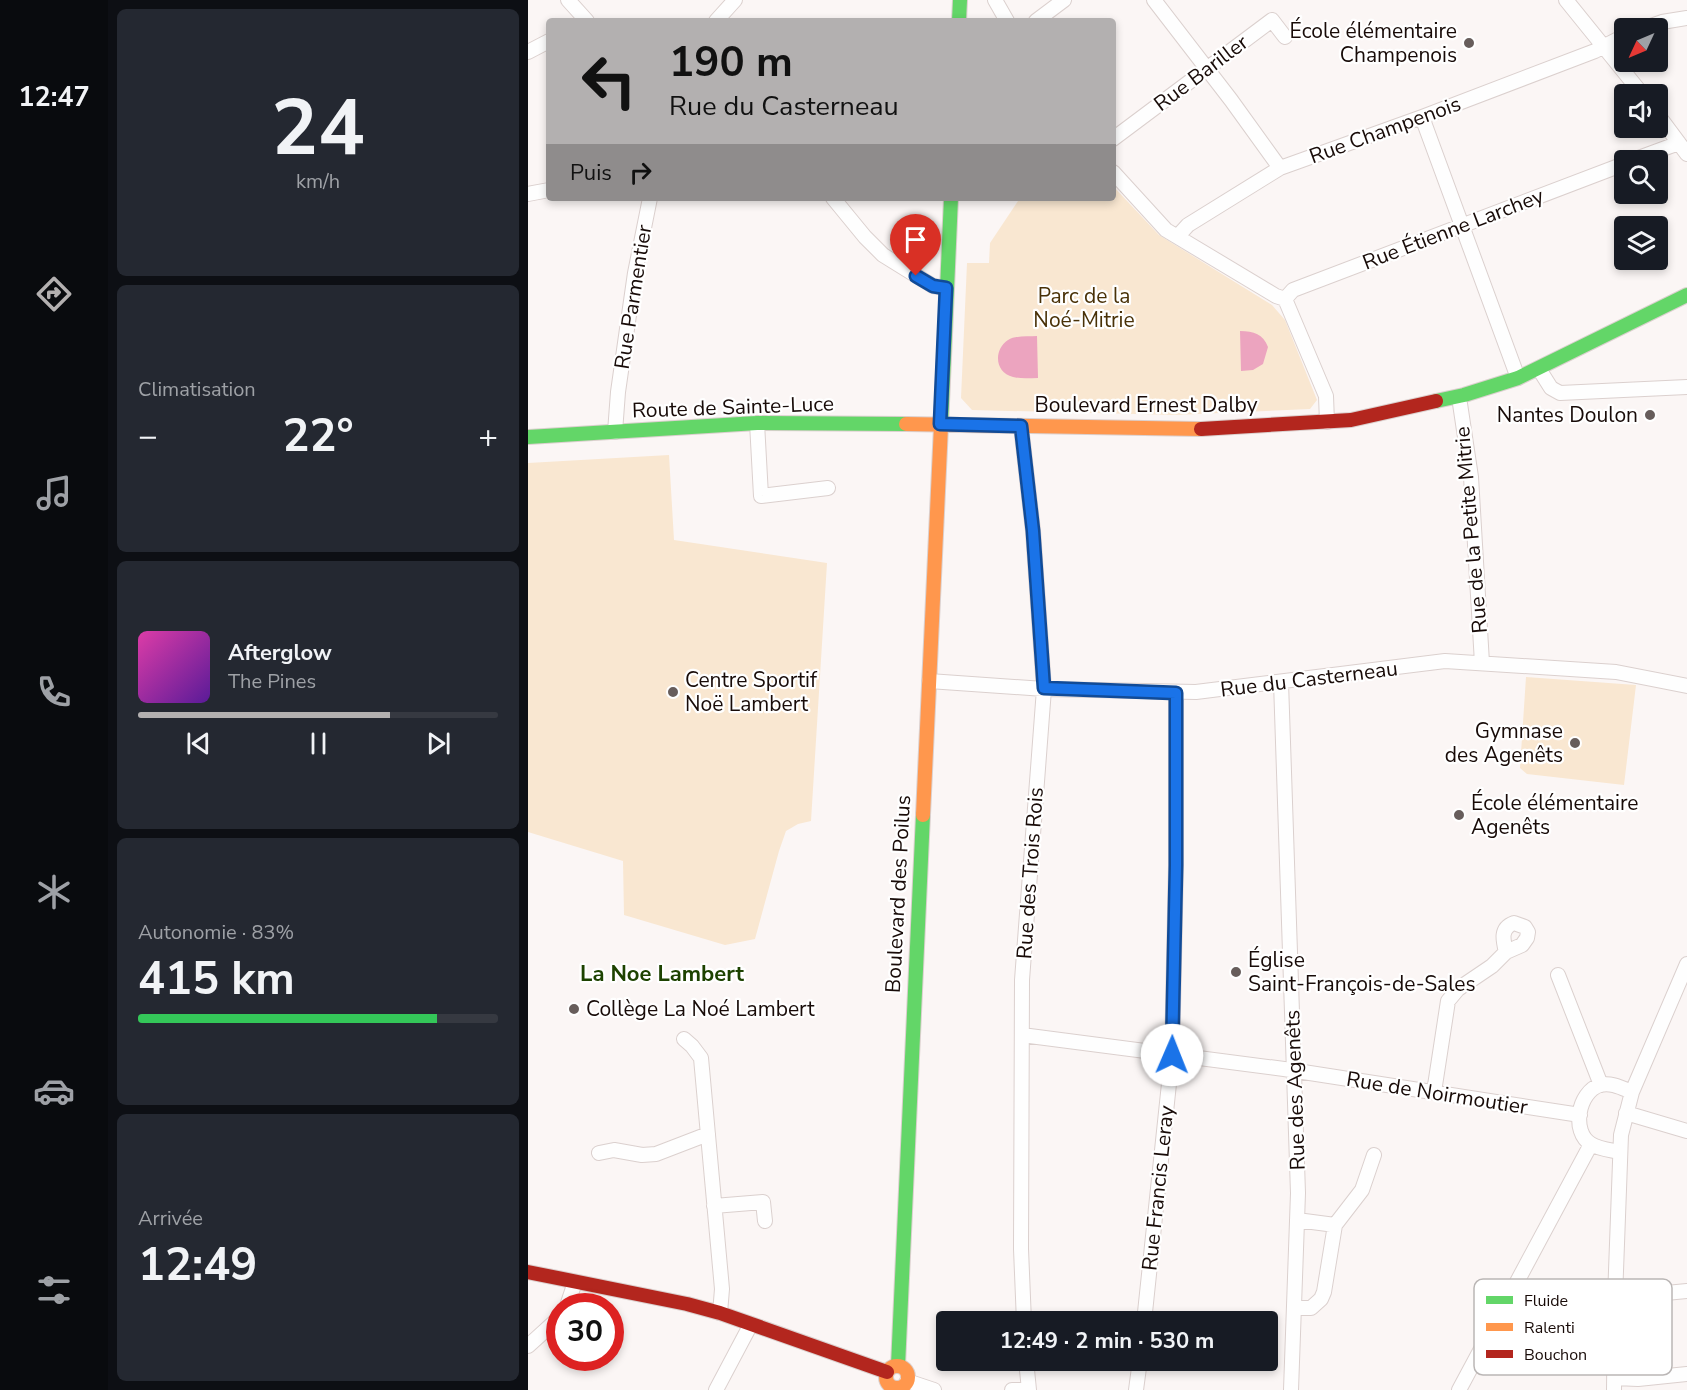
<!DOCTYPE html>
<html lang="fr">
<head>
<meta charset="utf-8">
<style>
  body { margin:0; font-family:"Nunito Sans",sans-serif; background:#242831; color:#f1f3f6; height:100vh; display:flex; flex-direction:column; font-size:22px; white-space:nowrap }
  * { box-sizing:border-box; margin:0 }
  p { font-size:20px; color:#9ea1a6 }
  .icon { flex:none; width:33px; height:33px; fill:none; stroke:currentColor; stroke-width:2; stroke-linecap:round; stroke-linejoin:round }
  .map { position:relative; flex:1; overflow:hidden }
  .panel { display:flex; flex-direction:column; gap:9px; padding:9px; background:#0d0f14; width:420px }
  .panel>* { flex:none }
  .banner { position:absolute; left:18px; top:18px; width:570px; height:183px; border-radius:6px; box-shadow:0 3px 9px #0003; background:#b3b0b0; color:#111; overflow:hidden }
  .needle { width:39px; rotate:226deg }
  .tools { position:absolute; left:1086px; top:18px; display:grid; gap:12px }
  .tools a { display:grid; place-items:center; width:54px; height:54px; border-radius:6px; background:#171b24; box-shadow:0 3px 9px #0003; font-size:30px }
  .speed { position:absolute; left:18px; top:1293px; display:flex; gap:12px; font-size:30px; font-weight:700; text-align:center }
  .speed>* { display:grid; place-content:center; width:78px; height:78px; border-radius:50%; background:#171b24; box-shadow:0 3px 9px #0003; line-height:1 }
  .speed .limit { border:9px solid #d22; background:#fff; color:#111 }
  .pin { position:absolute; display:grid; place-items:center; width:51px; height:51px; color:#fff; margin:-62px -26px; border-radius:50% 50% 50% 0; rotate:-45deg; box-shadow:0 0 6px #0007 }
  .pin .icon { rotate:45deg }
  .me { position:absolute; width:66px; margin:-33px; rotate:1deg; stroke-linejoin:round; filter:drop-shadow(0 0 4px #0008) }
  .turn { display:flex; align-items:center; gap:21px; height:126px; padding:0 24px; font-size:27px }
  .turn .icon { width:78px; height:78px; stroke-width:2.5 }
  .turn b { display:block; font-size:42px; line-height:51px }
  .then { display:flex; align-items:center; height:57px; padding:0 24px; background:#0003; gap:12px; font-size:22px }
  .big { font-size:45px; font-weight:700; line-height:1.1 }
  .panel .card { flex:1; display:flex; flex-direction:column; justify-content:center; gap:9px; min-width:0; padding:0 21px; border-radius:9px; background:#242831 }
  .panel .dial { align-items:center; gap:0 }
  .dial b { font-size:78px; line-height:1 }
  .song { display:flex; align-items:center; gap:18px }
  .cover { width:72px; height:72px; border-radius:9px; background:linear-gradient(135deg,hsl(320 70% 55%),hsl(270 70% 35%)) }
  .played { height:6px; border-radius:3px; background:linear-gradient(90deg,#b3b0b0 70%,#363941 70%) }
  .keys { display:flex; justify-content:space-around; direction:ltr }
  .heat { display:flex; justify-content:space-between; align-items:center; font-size:33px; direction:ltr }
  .charge { height:9px; border-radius:4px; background:linear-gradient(90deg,#34c759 83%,#363941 0) }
  .trip { position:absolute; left:408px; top:1311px; width:342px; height:60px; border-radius:6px; background:#171b24; box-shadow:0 3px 9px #0003; font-weight:700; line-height:60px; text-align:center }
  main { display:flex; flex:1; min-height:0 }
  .tab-bar { display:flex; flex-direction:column; width:108px; justify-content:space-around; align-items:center; background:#090b0e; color:#9ea1a6 }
  .tab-bar .icon { width:42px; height:42px }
  .tab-bar .selected { color:#b3b0b0 }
  .tab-bar b { font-size:27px; color:#f1f3f6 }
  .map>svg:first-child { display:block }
  .park { fill:#f9e7d1 }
  .water { fill:#eca4bf }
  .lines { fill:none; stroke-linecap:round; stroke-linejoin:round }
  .street-casing { stroke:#dbd0ce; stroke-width:16 }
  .fast-casing { stroke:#dbd0ce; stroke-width:16 }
  .slow-casing { stroke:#dbd0ce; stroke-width:16 }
  .jam-casing { stroke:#dbd0ce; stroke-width:16 }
  .street { stroke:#fefefe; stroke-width:14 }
  .fast { stroke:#63d668; stroke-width:14 }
  .slow { stroke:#ff974d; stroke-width:14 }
  .jam { stroke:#b3261e; stroke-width:14 }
  .route-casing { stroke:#114b97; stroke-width:15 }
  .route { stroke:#1a73e8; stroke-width:10 }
  .poi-dot { fill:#675d5b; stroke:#fff; stroke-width:2 }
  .labels { text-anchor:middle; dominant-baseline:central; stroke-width:4.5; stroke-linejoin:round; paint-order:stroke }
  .poi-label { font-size:21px; fill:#180b08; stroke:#fff; text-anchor:start }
  .street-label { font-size:21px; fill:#180b08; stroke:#fff }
  .park-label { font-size:21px; fill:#493107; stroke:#fff }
  .neighbourhood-label { font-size:22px; font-weight:bold; fill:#1d4200; stroke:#fff }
  .key { fill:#fff; stroke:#bab6b5; stroke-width:1.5 }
  .key-label { font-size:16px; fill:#180b08 }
</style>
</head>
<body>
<main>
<nav class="tab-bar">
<b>12:47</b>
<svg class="icon selected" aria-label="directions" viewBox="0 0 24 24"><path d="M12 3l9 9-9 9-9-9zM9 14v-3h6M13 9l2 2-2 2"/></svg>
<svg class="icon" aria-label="music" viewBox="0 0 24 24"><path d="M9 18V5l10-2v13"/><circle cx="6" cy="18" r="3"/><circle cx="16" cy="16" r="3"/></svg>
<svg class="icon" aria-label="phone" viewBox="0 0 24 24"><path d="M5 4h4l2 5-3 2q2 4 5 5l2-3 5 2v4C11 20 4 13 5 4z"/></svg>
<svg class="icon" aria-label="climate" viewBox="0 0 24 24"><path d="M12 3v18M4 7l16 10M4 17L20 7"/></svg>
<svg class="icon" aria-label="car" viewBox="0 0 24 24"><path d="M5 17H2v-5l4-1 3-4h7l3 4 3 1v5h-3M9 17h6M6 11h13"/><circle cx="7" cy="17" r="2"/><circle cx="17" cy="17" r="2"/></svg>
<svg class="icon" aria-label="filters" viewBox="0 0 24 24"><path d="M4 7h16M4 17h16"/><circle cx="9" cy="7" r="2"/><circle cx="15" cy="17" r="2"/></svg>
</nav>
<section class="panel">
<div class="card dial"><b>24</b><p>km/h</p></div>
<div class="card"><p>Climatisation</p>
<div class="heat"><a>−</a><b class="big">22°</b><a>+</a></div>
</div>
<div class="card">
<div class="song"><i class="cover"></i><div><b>Afterglow</b><p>The Pines</p></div></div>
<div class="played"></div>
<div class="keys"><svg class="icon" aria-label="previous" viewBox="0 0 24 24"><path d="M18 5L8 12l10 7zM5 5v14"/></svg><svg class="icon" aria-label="pause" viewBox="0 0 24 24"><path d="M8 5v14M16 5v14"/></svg><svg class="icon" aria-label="next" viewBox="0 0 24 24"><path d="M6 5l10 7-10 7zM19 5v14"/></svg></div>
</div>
<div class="card"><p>Autonomie · 83%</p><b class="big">415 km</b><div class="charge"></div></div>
<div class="card"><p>Arrivée</p><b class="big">12:49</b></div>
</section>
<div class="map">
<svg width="1159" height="1390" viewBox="0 0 1159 1390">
  <rect width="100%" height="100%" fill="#fbf6f5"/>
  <path class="park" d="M585,186l46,49 113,70 13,15 32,80 -7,9 -135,6 -203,-5 -11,-12 6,-135h22l1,-20 30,-45h93z
    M141,455l5,85 153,23 -16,258 -13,3 -12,7 -7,20 -24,88 -30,6 -101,-30 -1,-54 -95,-29v-369z
    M998,677l110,8 -12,100 -97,-11 -7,-6z"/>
  <path class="water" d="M712,331c14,0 23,3 28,16l-5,17 -10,6 -12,1z
    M509,336l1,42c-8,0 -17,1 -25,-1 -18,-4 -20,-27 -5,-37 8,-5 20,-3 29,-4z"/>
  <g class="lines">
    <g class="street-casing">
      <path id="street" d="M40,0l19,21
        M467,0l12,21
        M626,0l77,100 49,68
        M1038,0l76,94
        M188,21l19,-21
        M508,21l28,-21
        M1117,28l17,-6 25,-4
        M0,52l21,-11
        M1130,115l29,39
        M894,117l96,261
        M585,139l159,-119 13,17
        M1105,160l46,-17
        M585,172l53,58 110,66 9,3 41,97 1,26
        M0,194l21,-4
        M305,198l32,39 18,18 50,31 13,2
        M650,236l10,-11 92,-57 142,-51 173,-66 29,-15
        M757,299l8,-9 331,-126
        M1011,369l12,19 9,5 127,-6
        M931,397l12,80 11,186
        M229,423l4,73 67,-8
        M493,426l12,105 11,158 -22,291 -1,269 3,73
        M87,432l3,-40 17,-119 15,-75
        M401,681l115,8 152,3 249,-31 171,11 71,14
        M753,682l17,511 -7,197
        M1030,975l43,110
        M494,1035l262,34 296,46
        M156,1039l8,7 9,12 21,231 -2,24
        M906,1092l14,-91 10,-12 34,-23 14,-14 16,-7 5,-7 1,-6 -3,-5 -11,-4c-14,5 -11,17 -8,29
        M1098,1113l61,18
        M1091,1152c-9,-2 -20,-3 -28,-8 -20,-12 -13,-52 9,-59 11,-3 22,3 32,7
        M71,1153l15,-3 28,5 14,-1 52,-20
        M186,1206l49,-4 2,19
        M769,1220l38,5
        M1087,1298l72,-7
        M39,1306l8,-24
        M766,1308h17l10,-9 3,-7 11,-67 27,-35 12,-35
        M616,1322l28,-267 4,-190v-172
        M0,1346l32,-29
        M498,1360l3,30
        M1087,1378l23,1 49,-5
        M379,1381l27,9
        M188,1390l35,-66
        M484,1390h17
        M608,1390l4,-30
        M931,1390l132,-246
        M1086,1390l1,-92 6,-163 11,-43 55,-128"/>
    </g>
    <g class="fast-casing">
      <path id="fast" d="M431,21l1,-21
        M908,401l28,-6 54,-17 169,-83
        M413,426l10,-228
        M0,437l229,-14 149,1
        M370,1366l25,-551"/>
    </g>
    <g class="slow-casing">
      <path id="slow" d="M378,424l295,5
        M395,815l18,-389
        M358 1377a11 11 0 1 1 22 0a11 11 0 1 1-22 0Z"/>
    </g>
    <g class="jam-casing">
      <path id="jam" d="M673,429l150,-9 85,-19
        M0,1272l159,32 33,9 167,59"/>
    </g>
    <use href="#street" class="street"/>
    <use href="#fast" class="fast"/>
    <use href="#slow" class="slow"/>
    <use href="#jam" class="jam"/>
  </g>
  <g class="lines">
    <g class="route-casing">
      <path id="route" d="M388,276l17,10 13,2 -6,136 81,2 12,105 11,157 132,5v172l-4,190"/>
    </g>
    <use href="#route" class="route"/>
  </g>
  <g class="poi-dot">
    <circle cx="941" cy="43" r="6"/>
    <circle cx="1122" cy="415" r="6"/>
    <circle cx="145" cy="692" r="6"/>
    <circle cx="1047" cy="743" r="6"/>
    <circle cx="931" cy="815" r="6"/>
    <circle cx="708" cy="972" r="6"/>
    <circle cx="46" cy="1009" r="6"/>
  </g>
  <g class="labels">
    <g class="poi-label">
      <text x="929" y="31" text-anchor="end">École élémentaire<tspan x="929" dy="24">Champenois</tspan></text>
      <text x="1110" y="415" text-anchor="end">Nantes Doulon</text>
      <text x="157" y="680">Centre Sportif<tspan x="157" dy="24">Noë Lambert</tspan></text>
      <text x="1035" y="731" text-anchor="end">Gymnase<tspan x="1035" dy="24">des Agenêts</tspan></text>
      <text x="943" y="803">École élémentaire<tspan x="943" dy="24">Agenêts</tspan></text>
      <text x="720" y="960">Église<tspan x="720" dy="24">Saint-François-de-Sales</tspan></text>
      <text x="58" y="1009">Collège La Noé Lambert</text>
    </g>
    <g class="street-label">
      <text transform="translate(673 73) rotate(-37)">Rue Bariller</text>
      <text transform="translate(857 130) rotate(-20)">Rue Champenois</text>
      <text transform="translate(925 229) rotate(-21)">Rue Étienne Larchey</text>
      <text transform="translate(105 297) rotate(-81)">Rue Parmentier</text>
      <text x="618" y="405">Boulevard Ernest Dalby</text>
      <text transform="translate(205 407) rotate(-2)">Route de Sainte-Luce</text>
      <text transform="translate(943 530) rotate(-95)">Rue de la Petite Mitrie</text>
      <text transform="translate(781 679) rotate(-7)">Rue du Casterneau</text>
      <text transform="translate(502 873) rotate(-86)">Rue des Trois Rois</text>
      <text transform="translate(370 894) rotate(-87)">Boulevard des Poilus</text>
      <text transform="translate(767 1090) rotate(-92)">Rue des Agenêts</text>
      <text transform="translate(909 1093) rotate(9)">Rue de Noirmoutier</text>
      <text transform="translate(630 1188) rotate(-84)">Rue Francis Leray</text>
    </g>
    <g class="park-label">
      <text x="556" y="296">Parc de la<tspan x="556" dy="24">Noé-Mitrie</tspan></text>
    </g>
    <g class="neighbourhood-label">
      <text x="134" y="974">La Noe Lambert</text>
    </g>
  </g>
  <rect x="946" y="1279" width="198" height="96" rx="9" class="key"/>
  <rect x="958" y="1296" width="27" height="8" fill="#63d668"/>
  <rect x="958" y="1323" width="27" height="8" fill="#ff974d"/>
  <rect x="958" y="1350" width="27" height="8" fill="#b3261e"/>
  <g class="key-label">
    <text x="996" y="1306">Fluide</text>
    <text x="996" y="1333">Ralenti</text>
    <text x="996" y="1360">Bouchon</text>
  </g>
</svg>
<div class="tools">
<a><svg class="needle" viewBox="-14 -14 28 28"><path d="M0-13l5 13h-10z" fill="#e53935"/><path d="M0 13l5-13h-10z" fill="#9ea1a6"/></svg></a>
<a><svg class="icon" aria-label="sound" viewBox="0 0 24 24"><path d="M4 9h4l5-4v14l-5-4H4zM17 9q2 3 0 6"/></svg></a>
<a><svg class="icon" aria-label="search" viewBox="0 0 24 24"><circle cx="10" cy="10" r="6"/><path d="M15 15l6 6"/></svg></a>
<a><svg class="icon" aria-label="layers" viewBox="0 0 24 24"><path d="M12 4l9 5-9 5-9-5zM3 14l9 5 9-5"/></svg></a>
</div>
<div class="speed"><div class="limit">30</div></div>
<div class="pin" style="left:388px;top:276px;background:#d93025"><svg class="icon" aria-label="arrive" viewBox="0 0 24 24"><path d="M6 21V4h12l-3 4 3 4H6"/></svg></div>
<svg class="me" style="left:644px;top:1055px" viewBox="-20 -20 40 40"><circle r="19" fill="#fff"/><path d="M0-13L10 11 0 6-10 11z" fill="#1a73e8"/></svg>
<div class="trip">12:49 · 2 min · 530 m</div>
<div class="banner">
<div class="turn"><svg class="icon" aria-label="left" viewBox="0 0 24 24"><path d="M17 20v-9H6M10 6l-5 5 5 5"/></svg><div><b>190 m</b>Rue du Casterneau</div></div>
<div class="then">Puis<svg class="icon" aria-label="right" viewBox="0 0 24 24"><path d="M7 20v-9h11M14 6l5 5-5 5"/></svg></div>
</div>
</div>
</main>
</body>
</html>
